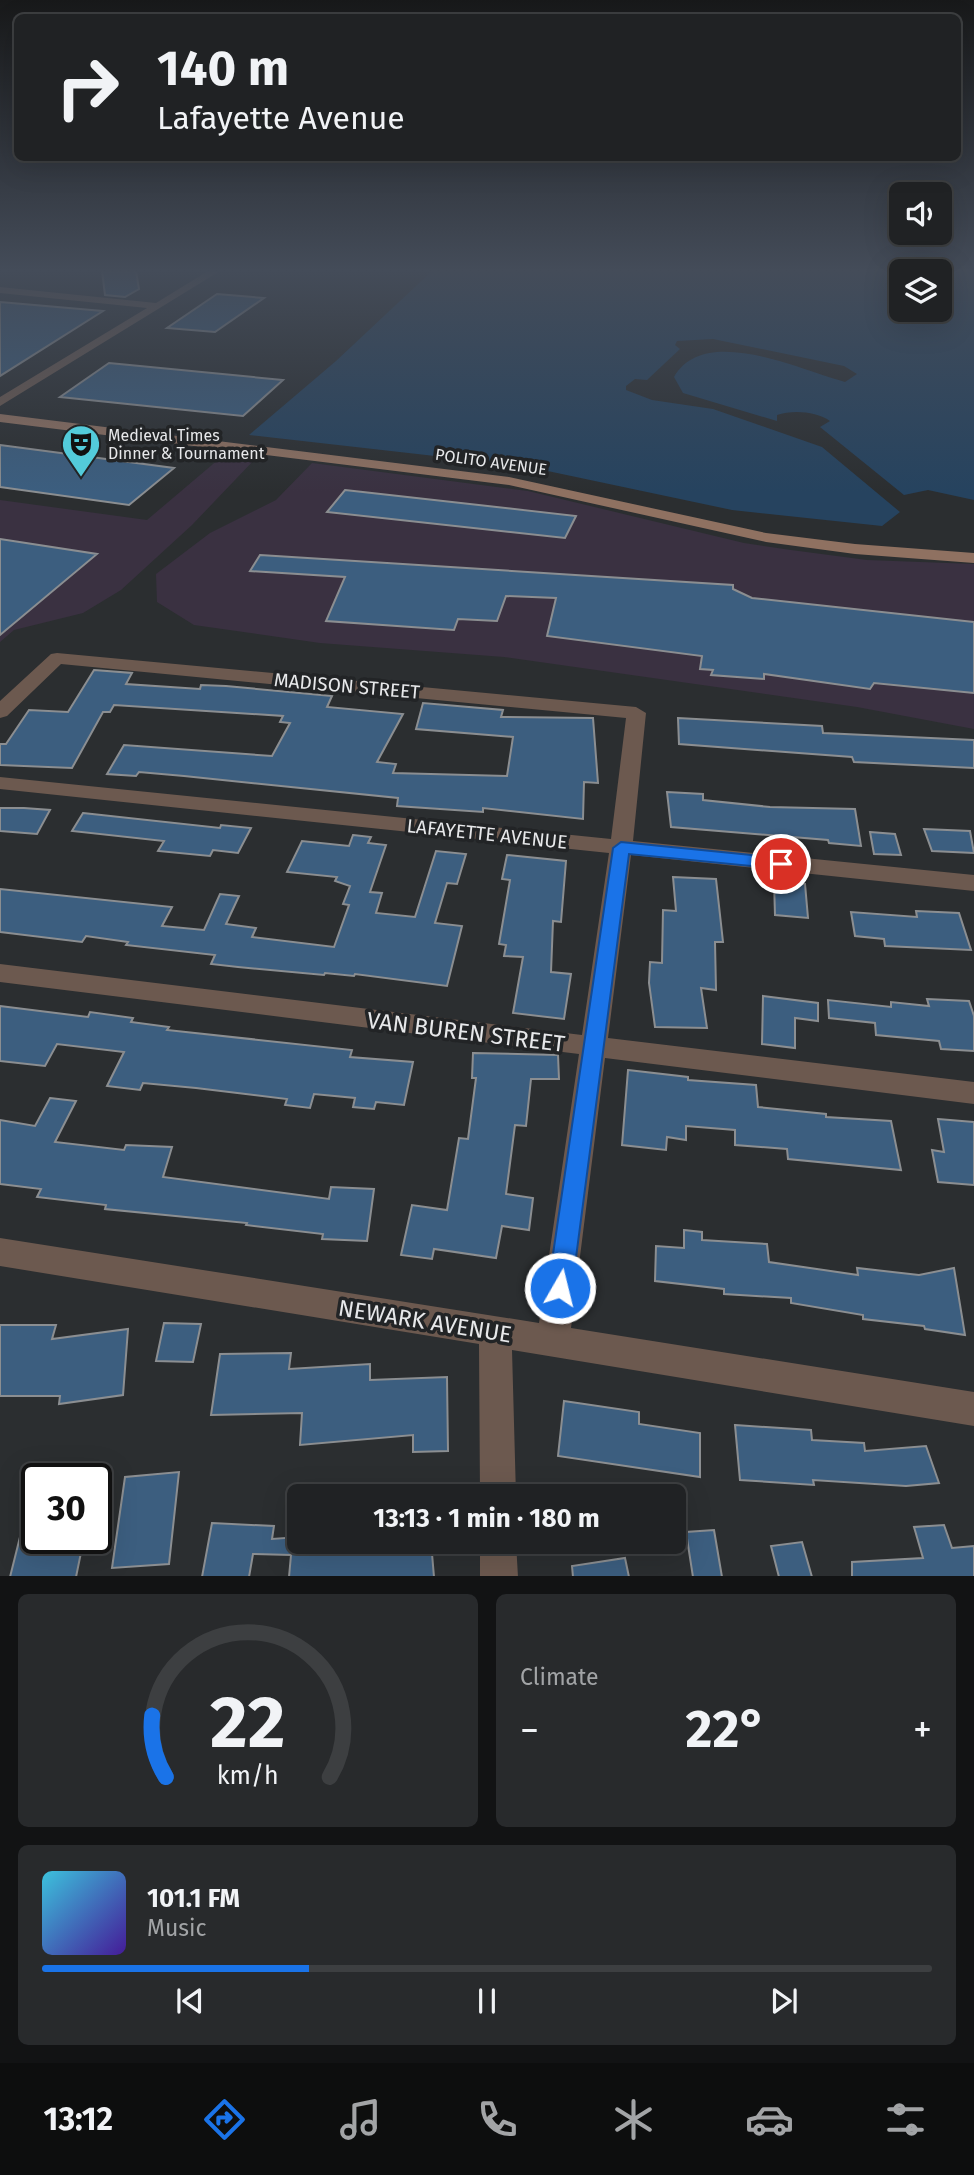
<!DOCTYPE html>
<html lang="en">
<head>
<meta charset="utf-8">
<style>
  body { margin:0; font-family:"Fira Sans",sans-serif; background:#282a2c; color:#f1f3f6; height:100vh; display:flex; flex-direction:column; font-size:26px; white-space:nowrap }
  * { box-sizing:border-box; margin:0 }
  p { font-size:23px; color:#a2a4a6 }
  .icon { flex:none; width:38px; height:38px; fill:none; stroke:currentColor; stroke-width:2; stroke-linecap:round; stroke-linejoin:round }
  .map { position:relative; height:1576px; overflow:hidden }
  .details { display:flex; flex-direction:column; gap:18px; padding:18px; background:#121314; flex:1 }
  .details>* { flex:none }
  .top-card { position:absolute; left:14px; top:14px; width:947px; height:147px; border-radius:10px; box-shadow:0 7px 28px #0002,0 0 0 2px #3d3f41; background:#202224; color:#f1f3f6; overflow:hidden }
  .tools { position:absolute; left:889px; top:182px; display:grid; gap:14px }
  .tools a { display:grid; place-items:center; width:63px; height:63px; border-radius:10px; background:#202224; box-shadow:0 7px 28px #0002,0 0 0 2px #3d3f41; font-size:35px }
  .speed { position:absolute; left:21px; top:1463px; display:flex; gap:14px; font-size:35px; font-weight:700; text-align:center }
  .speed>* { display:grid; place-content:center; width:91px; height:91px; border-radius:50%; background:#202224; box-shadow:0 7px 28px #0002,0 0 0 2px #3d3f41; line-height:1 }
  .speed .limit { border:4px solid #111; border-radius:10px; background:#fff; color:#111 }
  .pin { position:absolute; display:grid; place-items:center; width:60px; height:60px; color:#fff; margin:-30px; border:4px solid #fff; border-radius:50%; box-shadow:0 2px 7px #0007 }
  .me { position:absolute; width:77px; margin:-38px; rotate:8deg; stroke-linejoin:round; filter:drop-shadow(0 0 5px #0008) }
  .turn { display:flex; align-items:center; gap:24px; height:147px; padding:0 28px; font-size:32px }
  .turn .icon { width:91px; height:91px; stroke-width:2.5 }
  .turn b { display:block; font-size:49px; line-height:60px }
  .big { font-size:52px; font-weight:700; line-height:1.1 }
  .details .card { flex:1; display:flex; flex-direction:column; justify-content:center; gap:10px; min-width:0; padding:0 24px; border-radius:10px; background:#282a2c }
  .details .dial { align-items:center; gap:0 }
  .dial svg { height:182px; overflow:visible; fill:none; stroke:#3d3f41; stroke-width:7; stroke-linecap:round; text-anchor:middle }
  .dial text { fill:#f1f3f6; stroke:none }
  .song { display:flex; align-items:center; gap:21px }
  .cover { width:84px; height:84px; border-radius:10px; background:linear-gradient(135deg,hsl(190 70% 55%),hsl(260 70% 35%)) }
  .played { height:7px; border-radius:4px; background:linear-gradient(90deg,#1a73e8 30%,#3d3f41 30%) }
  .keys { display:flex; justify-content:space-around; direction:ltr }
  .heat { display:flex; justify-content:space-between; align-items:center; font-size:38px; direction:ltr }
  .details .tiles { flex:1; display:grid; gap:18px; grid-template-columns:1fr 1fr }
  .card:last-child { grid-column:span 2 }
  .trip { position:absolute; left:287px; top:1484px; width:399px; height:70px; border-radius:10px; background:#202224; box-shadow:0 7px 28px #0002,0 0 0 2px #3d3f41; font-weight:700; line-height:70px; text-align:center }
  .menu { display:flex; height:112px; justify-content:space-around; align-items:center; background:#0d0e0e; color:#a2a4a6 }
  .menu .icon { width:49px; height:49px }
  .menu .active { color:#1a73e8 }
  .menu b { font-size:32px; color:#f1f3f6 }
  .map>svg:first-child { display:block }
  .industrial { fill:#3a3141 }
  .green { fill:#26435f; fill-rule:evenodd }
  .building { fill:#3c5e7f; stroke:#8b8e91; stroke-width:2 }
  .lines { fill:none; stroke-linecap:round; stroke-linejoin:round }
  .street { fill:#6c594f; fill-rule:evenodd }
  .secondary { fill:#8f7161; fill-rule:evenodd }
  .route { fill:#1a73e8; stroke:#114b97; stroke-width:2 }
  .labels { text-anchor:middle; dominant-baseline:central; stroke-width:7; stroke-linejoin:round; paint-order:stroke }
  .far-poi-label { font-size:16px; fill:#e7e8ea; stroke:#222426; text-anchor:start }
  .far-street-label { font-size:16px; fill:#e7e8ea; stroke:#222426 }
  .street-label { font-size:19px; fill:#e7e8ea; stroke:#222426 }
  .near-street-label { font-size:23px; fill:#e7e8ea; stroke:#222426 }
</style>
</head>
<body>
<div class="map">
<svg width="974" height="1577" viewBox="0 0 974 1577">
  <rect width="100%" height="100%" fill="#2b2e30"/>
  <path class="industrial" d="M226,453l30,5 -64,67 -71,65 -38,23 -69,17 -14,12v-142l147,20z
    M312,463l216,28 216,52 47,7 76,10 107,4v165l-117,-22 -353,-50 -184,-14 -126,-18 -37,-23 -1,-28 54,-41 66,-33z"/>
  <path class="green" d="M432,271h542v229l-46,-10 -24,5 -84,-68 10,-6c-14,-10 -38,-11 -53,-6v6l-94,-28 -9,-16c31,-54 128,-6 171,5l12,-8 -13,-8 -131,-27 -36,2 -2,4 5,4 -33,31 -12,-1 -9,7v4l26,10 61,9 109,38 78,65 -18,14 -150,-16 -208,-44 -275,-31 87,-74zM940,271v39h-39v-39z"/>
  <path class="building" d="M102,271h34l3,18 -14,8 -20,-2z
    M217,294l47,4 -49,34 -48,-4z
    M0,302l103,9 -103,65z
    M109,363l174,17 -40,36 -183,-19z
    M0,445l174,23 -45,37 -129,-18z
    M345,490l231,26 -11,22 -238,-26z
    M0,539l97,15 -97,81z
    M260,555l473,30v4l19,9 222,24v71l-100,-10 -4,6 -106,-15v5l-53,-4 2,-5 -13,-1 2,-13 -155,-20 9,-38 -50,-2 -9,25 -39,-2 -4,11 -128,-9 19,-44 -95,-6z
    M94,670l38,3 -6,11 74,5 1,-4 25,1 106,10 -5,11 76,7 -26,48 19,2 -3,9 114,3 6,-39 -97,-8 7,-26 80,7 -2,7 92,1 5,65 -14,-1 -1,37 -100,-11v4l-86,-6 1,-8 -214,-22 -45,-4 -3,4 -29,-2 17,-29 148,11 18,-33 -10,-1 3,-6 -169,-11 -4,7h-7l-31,56 -72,-3v-21h6l23,-34 39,2z
    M678,718l144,8 1,7 151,7v28l-120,-6 -2,-5 -173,-13z
    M667,792l36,2v6l67,7 85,2 6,37 -32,-3 -1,-3 -157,-13z
    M0,808h24l26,2 -13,24 -37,-3z
    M83,813l137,15 1,-3 30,3 -13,25 -25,-3 -3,6 -52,-5 6,-10 -92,-10z
    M924,829l46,2 4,22 -42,-2z
    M870,832l25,2 6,21 -27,-1z
    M353,835l18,2 -3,6 18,2 -16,47 12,1 -6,20 39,4 21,-66 30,3 -9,30 -10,-1 -12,40 27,3 -15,60 -92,-12 -1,2 -29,-3 -1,2 -86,-8 -27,-3 4,-9 -89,-10 2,-3 -42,-6 -4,6 -82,-10v-43l172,18 -10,19 42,4 16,-36 19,2 -13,28 30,4 -4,9 82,10 15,-42 -6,-1 7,-18 -15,-5 2,-4 -50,-5 15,-31 47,5z
    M507,855l59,6 -5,61 -8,-1 -2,51 20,2 -7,45 -51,-6 10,-56 -19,-1 2,-11 -7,-1 11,-64 -8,-1z
    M673,877l43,2 7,63h-8l1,48 -15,-2 6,40 -52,-1 -6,-44 1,-21 12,1 1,-53 13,1z
    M774,881l31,3 3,34 -33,-3z
    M916,911l43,2 12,37 -86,-4 -1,-7 -29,-3 -4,-24 66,5z
    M763,996l55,7v18l-23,-3v30l-33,-4z
    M927,999l42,2 5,15v35l-33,-2 -2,-8 -63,-6 -1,-12 -46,-5 -1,-18 63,7v-5l38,4z
    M0,1006l88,11 2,-5 43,6 -2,4 38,5 -2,3 185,20 -2,7 63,5 -9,43 -28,-3 -2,7 -21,-2 2,-9 -41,-4 -4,14 -25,-3 2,-6 -91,-11 -53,-5 -3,7 -33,-4 17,-34 -67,-8 -12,22 -45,-5z
    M473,1053l85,2 1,24h-28l-5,47 -11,-1 -9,69 27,4 -4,32 -27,-4 -6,32 -62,-9 -2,10 -31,-4 11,-50 35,5 12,-72 9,1 8,-61h-4z
    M628,1070l60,7v3l68,5 2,22 68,7v3l65,4 10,49 -113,-11 -1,-10 -52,-4v-15l-49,-4v14l-19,-3 -1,13 -44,-5z
    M50,1098l26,3 -21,41 69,8 2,-5 46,2 -9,30 166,22 2,-12 43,2 -7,52 -45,-2 1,-5 -77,-9 1,-2 -142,-14 1,-4 -69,-8 4,-8 -41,-5v-64l35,6z
    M938,1119l36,3v63l-36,-3 -6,-32 12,2z
    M684,1230l18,2v8l65,4 2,18 89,13 -1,-7 62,7 35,-7 11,67 -40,-6 -1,-3 -61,-7v-4l-72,-12v-5l-67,-4v-5l-69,-8 1,-35 28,2z
    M164,1323l37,1 -8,38 -37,-1z
    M0,1325h56l-4,14 76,-10 -5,66 -64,9 1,-8h-60z
    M291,1353l-2,16 81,-5v16l77,-3 1,74 -35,1v-17l-113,10 2,-32 -91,2 9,-61z
    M564,1401l75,11v12l61,9v44l-142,-21z
    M735,1425l76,5 1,10 52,3 1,8 61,-5 13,37 -33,3 -93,-6 1,5 -74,-5z
    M179,1472l-10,92 -57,4 13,-91z
    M30,1497h7v41h47l-8,39h-66z
    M212,1523l62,3 -2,13 27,-2v5h132l3,35h-145l2,-22 -38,-1 -4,23h-47z
    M944,1525l8,23 22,-2v31h-122v-15l71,-4 -9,-31z
    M714,1530l8,47h-29l-7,-45z
    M802,1542l10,35h-33l-8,-31z
    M625,1558l4,19h-56l-1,-11z"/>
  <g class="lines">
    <path class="street" d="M208,271h12l-220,135v-9l147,-89 -147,-15v-6l156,16z
      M57,653l579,54 10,6 -13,128 341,34v16l-343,-36 -23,183 366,44v22l-369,-46 -34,270 403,64v34l-462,-76 4,146h-36l-1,-152 -479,-78v-28l539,85 40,-269 -579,-72v-18l582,71 27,-182 -609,-64v-12l611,62 15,-121 -565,-54 -54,52 -7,2v-17l51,-47z
      M480,1542h36l2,35h-38z"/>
    <path class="secondary" d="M0,414l509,63 257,56 89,11 119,9v10l-119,-9 -89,-12 -257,-57 -509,-63z"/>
  </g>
  <linearGradient id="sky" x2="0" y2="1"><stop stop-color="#18191a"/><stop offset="0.55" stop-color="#444c59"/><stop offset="1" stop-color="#444c59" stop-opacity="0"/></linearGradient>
  <rect width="974" height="492" fill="url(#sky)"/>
  <path class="route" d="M621,842l160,16 9,6 -9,5 -152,-15 -57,434 -3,8 -9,3 -8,-3 -4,-8 65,-440z"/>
  <defs>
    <g id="theatre-pin" transform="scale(2.0125)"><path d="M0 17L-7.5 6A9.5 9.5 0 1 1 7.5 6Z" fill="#53cbda" stroke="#222426"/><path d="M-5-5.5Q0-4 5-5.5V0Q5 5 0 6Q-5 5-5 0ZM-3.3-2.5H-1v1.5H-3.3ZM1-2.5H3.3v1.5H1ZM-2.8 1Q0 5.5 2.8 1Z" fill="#111"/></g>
  </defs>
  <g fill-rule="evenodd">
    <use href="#theatre-pin" x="81" y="444"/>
  </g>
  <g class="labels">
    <g class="far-poi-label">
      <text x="108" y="435">Medieval Times<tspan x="108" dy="18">Dinner &amp; Tournament</tspan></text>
    </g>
    <g class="far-street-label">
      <text transform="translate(491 462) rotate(8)">POLITO AVENUE</text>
    </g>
    <g class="street-label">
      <text transform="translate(347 686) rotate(5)">MADISON STREET</text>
      <text transform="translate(487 834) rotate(6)">LAFAYETTE AVENUE</text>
    </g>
    <g class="near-street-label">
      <text transform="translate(466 1032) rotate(7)">VAN BUREN STREET</text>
      <text transform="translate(425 1321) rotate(9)">NEWARK AVENUE</text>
    </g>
  </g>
</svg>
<div class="tools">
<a><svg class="icon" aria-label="sound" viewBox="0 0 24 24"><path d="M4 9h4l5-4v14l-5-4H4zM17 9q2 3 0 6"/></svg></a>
<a><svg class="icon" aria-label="layers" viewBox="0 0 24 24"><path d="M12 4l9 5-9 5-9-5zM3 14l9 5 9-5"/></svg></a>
</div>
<div class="speed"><div class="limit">30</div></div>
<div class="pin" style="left:781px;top:864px;background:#d93025"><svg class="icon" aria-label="arrive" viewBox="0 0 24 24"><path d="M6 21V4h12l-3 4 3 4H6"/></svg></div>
<svg class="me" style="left:560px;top:1288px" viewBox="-20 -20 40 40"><circle r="17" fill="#1a73e8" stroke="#fff" stroke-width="3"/><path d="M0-11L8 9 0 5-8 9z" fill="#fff"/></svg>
<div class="trip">13:13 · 1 min · 180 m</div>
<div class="top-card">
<div class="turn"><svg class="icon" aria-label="right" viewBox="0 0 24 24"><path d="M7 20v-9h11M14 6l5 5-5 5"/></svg><div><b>140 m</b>Lafayette Avenue</div></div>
</div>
</div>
<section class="details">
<div class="tiles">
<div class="card dial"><svg viewBox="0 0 100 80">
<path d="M14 69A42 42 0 1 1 86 69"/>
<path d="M14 69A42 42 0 0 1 8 42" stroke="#1a73e8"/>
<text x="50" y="56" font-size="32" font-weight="700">22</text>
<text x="50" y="72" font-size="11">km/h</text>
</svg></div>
<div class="card"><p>Climate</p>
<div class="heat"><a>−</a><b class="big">22°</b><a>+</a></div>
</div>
<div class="card">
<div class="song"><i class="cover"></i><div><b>101.1 FM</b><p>Music</p></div></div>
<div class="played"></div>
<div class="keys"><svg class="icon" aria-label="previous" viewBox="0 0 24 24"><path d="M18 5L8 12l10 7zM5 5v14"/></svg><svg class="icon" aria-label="pause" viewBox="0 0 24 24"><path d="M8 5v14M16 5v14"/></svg><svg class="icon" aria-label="next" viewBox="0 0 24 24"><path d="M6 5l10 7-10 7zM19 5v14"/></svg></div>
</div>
</div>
</section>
<nav class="menu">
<b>13:12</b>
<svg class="icon active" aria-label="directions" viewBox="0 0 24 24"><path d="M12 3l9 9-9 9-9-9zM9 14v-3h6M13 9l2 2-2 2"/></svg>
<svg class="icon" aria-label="music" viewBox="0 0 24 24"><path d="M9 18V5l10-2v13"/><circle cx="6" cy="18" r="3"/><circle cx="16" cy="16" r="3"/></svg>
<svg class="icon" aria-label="phone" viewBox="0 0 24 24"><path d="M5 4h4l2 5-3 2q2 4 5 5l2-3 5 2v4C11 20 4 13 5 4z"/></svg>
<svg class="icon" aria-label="climate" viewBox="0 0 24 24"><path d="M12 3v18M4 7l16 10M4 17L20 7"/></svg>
<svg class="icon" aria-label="car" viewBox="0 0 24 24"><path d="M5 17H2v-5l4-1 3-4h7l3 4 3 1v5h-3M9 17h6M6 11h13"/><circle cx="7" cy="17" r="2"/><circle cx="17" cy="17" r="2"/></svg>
<svg class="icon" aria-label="filters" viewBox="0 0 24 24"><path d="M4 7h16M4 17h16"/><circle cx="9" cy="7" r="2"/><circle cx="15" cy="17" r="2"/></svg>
</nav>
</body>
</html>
